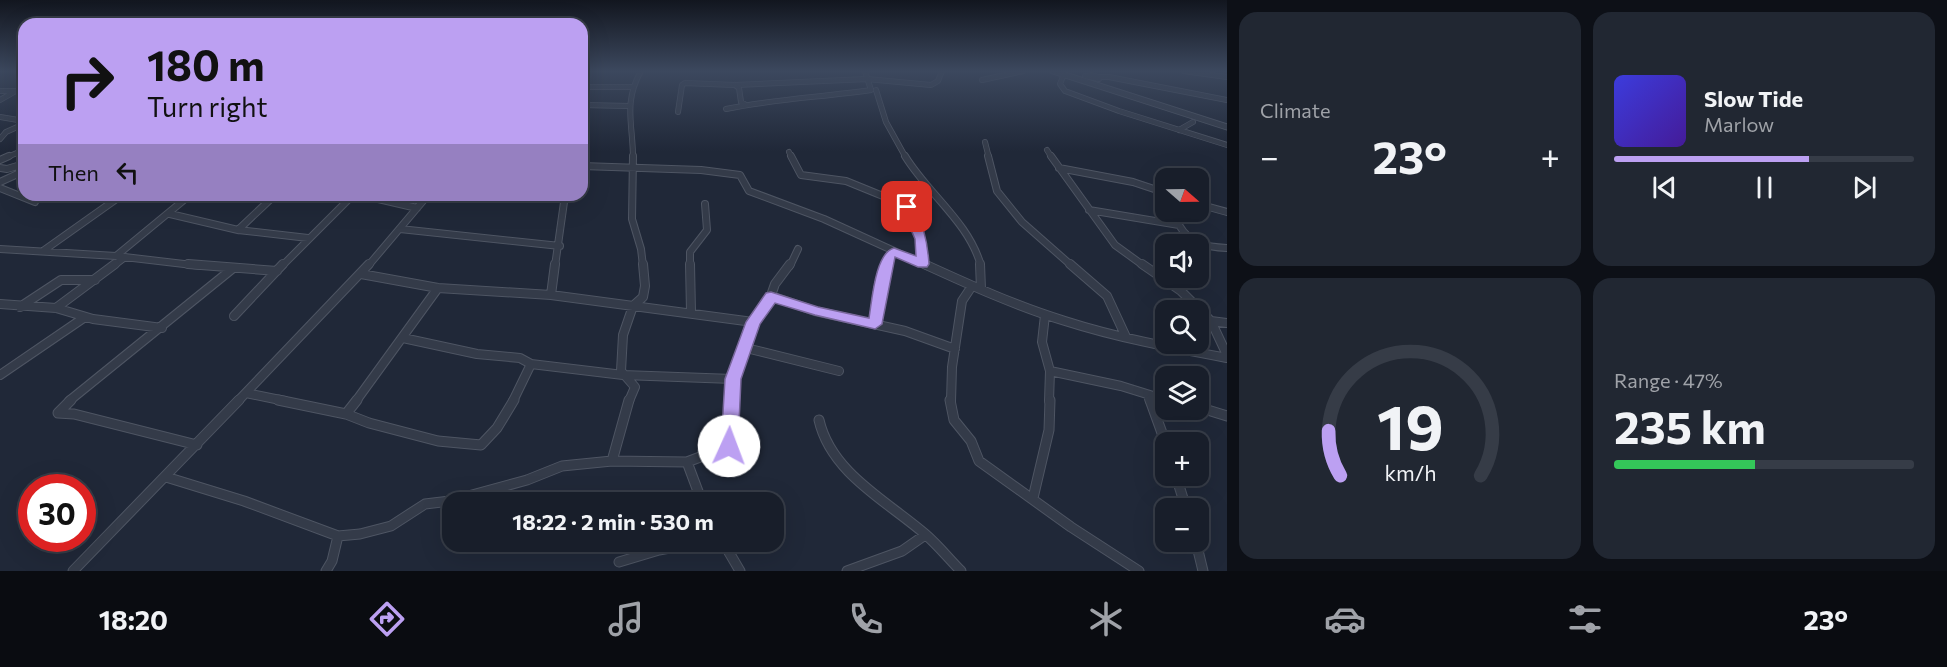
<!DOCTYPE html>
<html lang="en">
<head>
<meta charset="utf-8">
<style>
  body { margin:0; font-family:Commissioner,sans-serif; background:#212732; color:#f1f3f6; height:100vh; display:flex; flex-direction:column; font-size:22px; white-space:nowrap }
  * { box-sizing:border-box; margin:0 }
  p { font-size:20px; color:#9fa2a8 }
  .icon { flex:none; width:33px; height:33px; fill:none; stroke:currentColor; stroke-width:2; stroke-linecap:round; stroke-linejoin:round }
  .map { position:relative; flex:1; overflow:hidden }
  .sheet { display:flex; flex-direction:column; gap:12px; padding:12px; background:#0d1017; width:720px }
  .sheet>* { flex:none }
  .banner { position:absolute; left:18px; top:18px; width:570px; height:183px; border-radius:18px; box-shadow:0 6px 24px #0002,0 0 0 2px #363c47; background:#bca0f2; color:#111; overflow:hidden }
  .needle { width:39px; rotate:110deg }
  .buttons { position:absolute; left:1155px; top:168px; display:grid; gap:12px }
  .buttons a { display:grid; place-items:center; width:54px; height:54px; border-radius:12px; background:#181e2a; box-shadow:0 6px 24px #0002,0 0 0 2px #363c47; font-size:30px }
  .speed { position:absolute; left:18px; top:474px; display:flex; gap:12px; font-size:30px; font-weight:700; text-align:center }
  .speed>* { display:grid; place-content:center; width:78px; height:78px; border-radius:50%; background:#181e2a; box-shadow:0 6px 24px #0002,0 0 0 2px #363c47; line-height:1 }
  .speed .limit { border:9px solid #d22; background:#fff; color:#111 }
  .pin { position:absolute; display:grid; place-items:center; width:51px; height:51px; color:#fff; margin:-26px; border-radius:12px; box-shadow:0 3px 9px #0006 }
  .me { position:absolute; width:66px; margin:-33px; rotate:2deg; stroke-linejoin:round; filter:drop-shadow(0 0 4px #0008) }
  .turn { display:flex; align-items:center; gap:21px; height:126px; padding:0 30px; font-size:27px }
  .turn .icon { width:78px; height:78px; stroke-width:2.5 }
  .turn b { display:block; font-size:42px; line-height:51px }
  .then { display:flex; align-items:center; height:57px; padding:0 30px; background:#0003; gap:12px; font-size:22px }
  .big { font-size:45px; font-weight:700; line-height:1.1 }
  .sheet .card { flex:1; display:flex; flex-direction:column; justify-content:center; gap:9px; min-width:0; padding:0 21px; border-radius:18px; background:#212732 }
  .sheet .dial { align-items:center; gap:0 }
  .dial svg { height:156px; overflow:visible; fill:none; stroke:#363c47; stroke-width:7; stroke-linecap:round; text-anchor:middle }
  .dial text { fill:#f1f3f6; stroke:none }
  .song { display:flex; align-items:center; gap:18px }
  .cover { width:72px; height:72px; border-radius:9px; background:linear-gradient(135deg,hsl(240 70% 55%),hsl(260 70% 35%)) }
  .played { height:6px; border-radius:3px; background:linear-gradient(90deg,#bca0f2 65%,#363c47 65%) }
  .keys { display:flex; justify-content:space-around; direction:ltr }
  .heat { display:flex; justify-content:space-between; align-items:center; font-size:33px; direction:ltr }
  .charge { height:9px; border-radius:4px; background:linear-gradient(90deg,#34c759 47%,#363c47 0) }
  .sheet .tiles { flex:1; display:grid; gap:12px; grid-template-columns:repeat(2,1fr) }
  .trip { position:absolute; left:442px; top:492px; width:342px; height:60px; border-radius:18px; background:#181e2a; box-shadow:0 6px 24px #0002,0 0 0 2px #363c47; font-weight:700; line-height:60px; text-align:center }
  .dock { display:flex; height:96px; justify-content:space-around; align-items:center; background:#0a0c11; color:#9fa2a8 }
  .dock .icon { width:42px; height:42px }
  .dock .selected { color:#bca0f2 }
  .dock b { font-size:27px; color:#f1f3f6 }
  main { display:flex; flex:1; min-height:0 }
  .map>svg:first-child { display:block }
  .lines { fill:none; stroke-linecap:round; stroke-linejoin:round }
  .minor-far3-casing { stroke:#4e5563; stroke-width:6 }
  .minor-far2-casing { stroke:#4e5563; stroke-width:8 }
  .minor-far1-casing { stroke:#4e5563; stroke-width:10 }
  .minor-casing { stroke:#4e5563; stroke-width:11 }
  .tertiary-casing { stroke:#4e5563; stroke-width:7 }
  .minor-far3 { stroke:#343b49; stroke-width:4.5 }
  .minor-far2 { stroke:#343b49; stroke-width:6 }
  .minor-far1 { stroke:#343b49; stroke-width:8 }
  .minor { stroke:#343b49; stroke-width:9 }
  .tertiary { stroke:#343b49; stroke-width:5 }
  .route { fill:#bca0f2; stroke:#7a689d; stroke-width:1.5 }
</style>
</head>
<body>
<main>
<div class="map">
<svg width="1227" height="571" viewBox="0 0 1227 571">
  <rect width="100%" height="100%" fill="#202838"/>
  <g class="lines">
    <g class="minor-far3-casing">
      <path id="minor-far3" d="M1184,71l43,6
        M1060,72l4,2 -4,10 5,7 54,20 108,34
        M1091,75l7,2 1,2 -14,-3z
        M1098,77h11l118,23
        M982,80l41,-9
        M735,85l4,3 2,14 5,3
        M582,87h50
        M876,90l10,32 20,36
        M0,91h24
        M0,100l14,-8
        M582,105l48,1
        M726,109c48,-10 97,-12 145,-19l-6,-19
        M678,112l4,-27 3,-2 50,2 132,-6 64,6 7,-4 4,-10
        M0,117l24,4
        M1179,130l14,-8
        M0,139l6,-7 18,-8
        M985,142l4,16
        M1047,150l5,8
        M789,152l3,6
        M5,158l19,-8
        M633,158c0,-34 -10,-55 8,-87"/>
    </g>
    <g class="minor-far2-casing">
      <path id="minor-far2" d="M633,156l-1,63 9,30 2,17
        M791,156l10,19 45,6 59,24 16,34 2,25
        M905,156c23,38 64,66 76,110
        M988,156l9,35 25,31 50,44
        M1051,156l64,89 29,21
        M0,160l9,-4
        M582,166l119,4 39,5 9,16 75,28 103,47
        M0,168l7,1 17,-5
        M1059,168l74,14 33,11
        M0,182l22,-10
        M0,188l35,14
        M190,195l-74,61 85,10
        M361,195l56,13
        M506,195l27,3 32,-1
        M1198,204l29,8
        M1089,210l90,15c11,19 27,22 48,23
        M170,214l68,16 70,8
        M400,229l160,17
        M238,230l37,-35
        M0,249l116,7
        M43,251l79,-56
        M113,266l12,-9
        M282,266l71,-71
        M368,266l60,-71
        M555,266l10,-71
        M690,266v-14l17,-22 -2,-26
        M790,266l8,-17
        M885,266l9,-15"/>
    </g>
    <g class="minor-far1-casing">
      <path id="minor-far1" d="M188,264l89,7
        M690,264l1,48
        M924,264c46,21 92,42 141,57 53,17 108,27 162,37
        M980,264l1,25
        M1070,264l37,32 19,41
        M1142,264l39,27 30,30 16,34
        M361,274l77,14 113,7 202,27
        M551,295l4,-31
        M771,296l44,15 90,20 50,18
        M0,304l56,4 37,11 69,9
        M20,307l41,-27h34
        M56,308l59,-44
        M1045,315l-3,27 8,29 -1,30
        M234,316l49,-52
        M1211,321l16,2
        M875,324l11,-60
        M403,338l74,16 43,4 11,6 92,11 110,4
        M742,347l97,24
        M1050,371l71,15 45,14
        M0,375l85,-58
        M246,393l39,8
        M1148,395l2,6
        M69,401l163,-132
        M238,401l131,-137
        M356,401l82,-113
        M513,401l18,-37
        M629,401l6,-14 -14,-16 2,-36 10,-29 10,-9 2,-11 -2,-22
        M732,401l1,-22 9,-32 11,-25 15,-18 7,-20 15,-20
        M951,401l1,-34 10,-66 10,-15"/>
    </g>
    <g class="minor-casing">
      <path id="minor" d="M71,400l-13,13 16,1 123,31
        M278,400l68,14 23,9 69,18 43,4 16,-17 17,-28
        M950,400l4,20 17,21 8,20 92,66 68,44
        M1150,400l16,44
        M1198,407l29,9
        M346,414l11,-14
        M819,420c12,53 68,81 106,114 13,11 24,25 36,37
        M612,461l17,-61
        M687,462l42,-16 3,-46
        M1176,476l10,32
        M166,477l78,24 94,35 22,-2 31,-8 34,-22 25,-3 77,-21 35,-14 50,-5 75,1 15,40
        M1033,498l16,-68 1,-30
        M723,542l17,29
        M1196,542l7,29
        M619,562l40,-12 43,-8
        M73,571l166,-171
        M326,571l6,-10 6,-25
        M847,571l55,-20 23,-16"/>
    </g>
    <g class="tertiary-casing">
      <path id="tertiary" d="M1053,71l174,56"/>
    </g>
    <use href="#minor-far3" class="minor-far3"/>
    <use href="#minor-far2" class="minor-far2"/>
    <use href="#minor-far1" class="minor-far1"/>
    <use href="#minor" class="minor"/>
    <use href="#tertiary" class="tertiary"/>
  </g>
  <linearGradient id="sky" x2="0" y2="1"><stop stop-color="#12161f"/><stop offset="0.47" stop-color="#3c485e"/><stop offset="1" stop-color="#3c485e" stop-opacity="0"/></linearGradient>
  <rect width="1227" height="151" fill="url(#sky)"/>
  <path class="route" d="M907,204c16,6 21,45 22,60l-2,3h-9l-23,-10 -13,67 -7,5 -60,-14 -40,-12 -15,21 -19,55 -3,67 -2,5 -7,2 -6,-2 -2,-5 4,-67 21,-57 20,-29 5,-1 47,15 51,11c3,-17 6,-65 25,-70l22,8 -1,-17 -14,-32z"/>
</svg>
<div class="buttons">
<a><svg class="needle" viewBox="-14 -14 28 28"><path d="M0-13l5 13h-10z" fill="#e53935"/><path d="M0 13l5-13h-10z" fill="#9fa2a8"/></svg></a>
<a><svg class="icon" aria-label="sound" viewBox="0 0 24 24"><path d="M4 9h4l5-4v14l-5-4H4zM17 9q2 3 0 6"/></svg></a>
<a><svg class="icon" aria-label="search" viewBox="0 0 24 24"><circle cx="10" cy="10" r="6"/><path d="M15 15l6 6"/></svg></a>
<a><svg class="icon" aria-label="layers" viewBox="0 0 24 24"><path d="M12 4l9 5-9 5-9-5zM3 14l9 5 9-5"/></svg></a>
<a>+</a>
<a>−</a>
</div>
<div class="speed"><div class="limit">30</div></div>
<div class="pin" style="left:907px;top:207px;background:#d93025"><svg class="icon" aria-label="arrive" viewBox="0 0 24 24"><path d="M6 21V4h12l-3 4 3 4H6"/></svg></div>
<svg class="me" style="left:729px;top:446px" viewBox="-20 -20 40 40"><circle r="19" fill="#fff"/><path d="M0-13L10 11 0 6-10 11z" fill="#bca0f2"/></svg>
<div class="trip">18:22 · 2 min · 530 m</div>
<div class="banner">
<div class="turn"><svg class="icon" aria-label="right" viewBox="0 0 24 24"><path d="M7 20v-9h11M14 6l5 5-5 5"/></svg><div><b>180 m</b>Turn right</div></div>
<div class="then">Then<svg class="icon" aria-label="left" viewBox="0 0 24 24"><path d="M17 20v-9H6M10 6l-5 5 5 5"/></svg></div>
</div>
</div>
<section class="sheet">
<div class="tiles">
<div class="card"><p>Climate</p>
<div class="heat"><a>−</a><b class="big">23°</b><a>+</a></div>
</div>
<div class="card">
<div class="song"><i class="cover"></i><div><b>Slow Tide</b><p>Marlow</p></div></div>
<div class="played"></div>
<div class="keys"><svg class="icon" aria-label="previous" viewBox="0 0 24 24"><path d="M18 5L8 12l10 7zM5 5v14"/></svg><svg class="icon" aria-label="pause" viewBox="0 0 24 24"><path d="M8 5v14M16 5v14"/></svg><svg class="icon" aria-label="next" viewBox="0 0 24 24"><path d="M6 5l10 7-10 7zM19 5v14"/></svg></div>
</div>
<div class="card dial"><svg viewBox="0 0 100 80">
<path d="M14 69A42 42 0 1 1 86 69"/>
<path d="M14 69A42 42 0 0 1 8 46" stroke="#bca0f2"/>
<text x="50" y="56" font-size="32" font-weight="700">19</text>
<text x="50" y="72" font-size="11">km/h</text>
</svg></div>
<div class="card"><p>Range · 47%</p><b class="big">235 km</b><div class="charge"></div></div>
</div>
</section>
</main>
<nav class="dock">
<b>18:20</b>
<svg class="icon selected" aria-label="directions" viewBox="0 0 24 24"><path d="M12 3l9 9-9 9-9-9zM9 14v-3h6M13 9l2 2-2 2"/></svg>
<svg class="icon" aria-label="music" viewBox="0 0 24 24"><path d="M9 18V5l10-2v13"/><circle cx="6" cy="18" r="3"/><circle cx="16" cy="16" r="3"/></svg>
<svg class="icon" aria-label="phone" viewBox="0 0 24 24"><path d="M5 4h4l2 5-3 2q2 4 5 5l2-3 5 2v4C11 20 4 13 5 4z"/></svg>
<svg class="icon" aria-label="climate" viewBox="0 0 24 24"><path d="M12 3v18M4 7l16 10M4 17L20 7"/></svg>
<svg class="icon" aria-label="car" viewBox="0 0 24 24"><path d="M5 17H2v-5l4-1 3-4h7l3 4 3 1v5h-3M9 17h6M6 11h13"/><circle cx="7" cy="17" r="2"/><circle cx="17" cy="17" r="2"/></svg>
<svg class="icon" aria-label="filters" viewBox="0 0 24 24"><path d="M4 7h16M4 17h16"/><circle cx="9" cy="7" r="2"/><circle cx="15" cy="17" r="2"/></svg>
<b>23°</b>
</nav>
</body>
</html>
